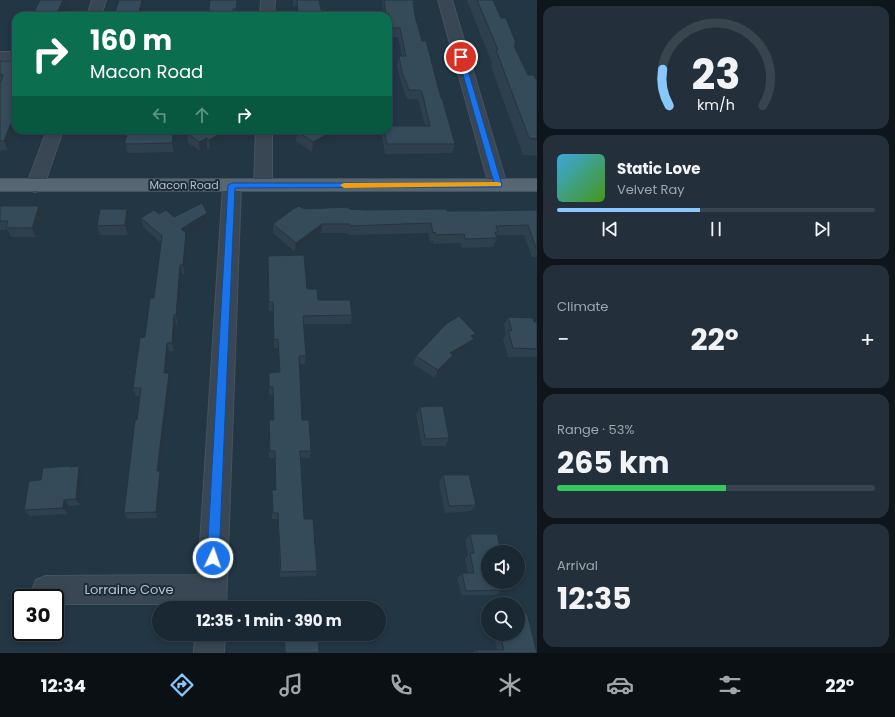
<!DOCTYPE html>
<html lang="en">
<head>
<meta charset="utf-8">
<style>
  body { margin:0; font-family:Poppins,sans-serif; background:#23303b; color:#f1f3f6; height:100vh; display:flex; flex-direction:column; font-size:15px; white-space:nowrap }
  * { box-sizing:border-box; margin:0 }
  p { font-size:13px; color:#9fa6ac }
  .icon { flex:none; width:22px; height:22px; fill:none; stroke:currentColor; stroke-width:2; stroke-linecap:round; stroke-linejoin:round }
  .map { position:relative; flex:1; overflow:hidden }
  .panel { display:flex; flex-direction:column; gap:6px; padding:6px; background:#0e161c; width:358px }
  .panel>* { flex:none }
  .hud { position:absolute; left:12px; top:12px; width:380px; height:122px; border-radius:12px; box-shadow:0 2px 6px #0003,0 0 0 1px #38444e; background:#0b6e4f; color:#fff; overflow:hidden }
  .controls { position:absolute; left:481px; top:545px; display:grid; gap:8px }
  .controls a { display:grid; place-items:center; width:44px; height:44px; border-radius:50%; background:#1a2833; box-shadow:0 2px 6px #0003,0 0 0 1px #38444e; font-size:20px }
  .speed { position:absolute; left:12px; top:589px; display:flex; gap:8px; font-size:20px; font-weight:700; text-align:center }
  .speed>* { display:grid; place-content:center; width:52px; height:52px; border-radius:50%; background:#1a2833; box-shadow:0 2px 6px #0003,0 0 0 1px #38444e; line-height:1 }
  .speed .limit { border:2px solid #111; border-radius:6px; background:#fff; color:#111 }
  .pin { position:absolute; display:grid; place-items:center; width:34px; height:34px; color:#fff; margin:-17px; border:2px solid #fff; border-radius:50%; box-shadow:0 1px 4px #0007 }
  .me { position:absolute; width:44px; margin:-22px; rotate:3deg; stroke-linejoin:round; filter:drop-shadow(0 0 3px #0008) }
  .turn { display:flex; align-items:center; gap:14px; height:84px; padding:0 12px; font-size:18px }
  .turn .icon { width:52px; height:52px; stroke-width:2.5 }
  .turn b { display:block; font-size:28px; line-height:34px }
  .lanes { display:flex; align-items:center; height:38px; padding:0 12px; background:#0003; justify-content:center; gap:20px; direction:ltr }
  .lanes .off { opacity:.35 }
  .big { font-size:30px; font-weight:700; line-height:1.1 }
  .panel .widget { flex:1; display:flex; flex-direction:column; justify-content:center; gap:6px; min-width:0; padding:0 14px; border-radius:12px; background:#23303b }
  .panel .dial { align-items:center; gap:0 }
  .dial svg { height:104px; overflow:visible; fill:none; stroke:#38444e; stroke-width:7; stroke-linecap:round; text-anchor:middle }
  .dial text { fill:#f1f3f6; stroke:none }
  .song { display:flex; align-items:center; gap:12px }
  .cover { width:48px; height:48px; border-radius:6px; background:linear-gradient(135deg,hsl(200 70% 55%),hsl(100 70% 35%)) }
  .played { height:4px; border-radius:2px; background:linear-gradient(90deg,#88c8ff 45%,#38444e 45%) }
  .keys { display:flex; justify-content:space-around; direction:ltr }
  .heat { display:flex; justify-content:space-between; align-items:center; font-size:22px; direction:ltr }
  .charge { height:6px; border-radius:3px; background:linear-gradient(90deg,#34c759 53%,#38444e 0) }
  .trip { position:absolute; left:152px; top:601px; width:234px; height:40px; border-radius:20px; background:#1a2833; box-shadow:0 2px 6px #0003,0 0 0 1px #38444e; font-weight:700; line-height:40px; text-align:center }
  .tab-bar { display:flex; height:64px; justify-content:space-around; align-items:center; background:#0a1014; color:#9fa6ac }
  .tab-bar .icon { width:28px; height:28px }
  .tab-bar .active { color:#88c8ff }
  .tab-bar b { font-size:18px; color:#f1f3f6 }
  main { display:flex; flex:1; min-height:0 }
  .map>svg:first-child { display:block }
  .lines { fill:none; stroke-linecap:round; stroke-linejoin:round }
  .minor-casing { stroke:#45535f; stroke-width:2 }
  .major-casing { stroke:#45535f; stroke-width:2 }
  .minor { fill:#384753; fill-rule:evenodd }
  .major { fill:#566673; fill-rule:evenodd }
  .wall { fill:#2e404d }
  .shaded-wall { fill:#25343f }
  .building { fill:#354b5a; stroke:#25343f }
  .route { fill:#1a73e8; stroke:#114b97 }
  .slow { fill:#f59e0b }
  .labels { text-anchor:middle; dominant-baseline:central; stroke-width:4; stroke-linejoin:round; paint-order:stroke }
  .street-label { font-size:11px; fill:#b5c2cd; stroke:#1c2c38 }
  .near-street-label { font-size:13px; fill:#b5c2cd; stroke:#1c2c38 }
</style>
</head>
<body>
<main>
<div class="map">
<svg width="537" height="653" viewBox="0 0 537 653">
  <rect width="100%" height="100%" fill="#233644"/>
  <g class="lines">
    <g class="minor-casing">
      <path id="minor" d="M92,0h14l-5,16h-14z
        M261,0h14l-1,16h-14z
        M438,0h14l55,185 -3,4 -6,2 -6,-2 -3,-4z
        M0,52h16v8h-16z
        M47,130h16l-19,56 -3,4 -6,2 -6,-2 -3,-4z
        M256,130h16v55l-3,4 -6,2 -6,-2 -3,-4z
        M232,179l6,2 3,4 -15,423h-30l1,-4h-142v-6h-20l-3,-8 4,-10 10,-4 152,-1 25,-390 3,-4z
        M195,634h30l-1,19h-30z"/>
    </g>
    <g class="major-casing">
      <path id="major" d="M0,179h537v12h-537z"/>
    </g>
    <use href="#minor" class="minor"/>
    <use href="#major" class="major"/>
  </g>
  <path class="wall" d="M210,0h28l-1,16h-29z
    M293,0h26l2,10 6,6h-29l-1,-10h-4z
    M382,0h31l2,16 6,21 34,107 -3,9 -67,1 -3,-19 1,-5 42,-4 -6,-25 -2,-2h-10l-6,-17 -4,-17 2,-9h3l-4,-19h-7l-3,-14v-7h-4z
    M467,0h26l8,18 15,25 -1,5 13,27 9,6v75l-14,-1 -32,-89 1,-3z
    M0,61h16v68l-8,21h-7l-1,2z
    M297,131l34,1 -1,9 -18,11 -16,-11z
    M223,132l1,10 -14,7 -3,-1 -7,3 -12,-8 -1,-10z
    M175,139l-1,13 -46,1 -1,-1 -2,-10z
    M0,206h39l4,9 -7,22h-25l-3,-7h-8z
    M127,209l3,9 -2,17h-28l-3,-9z
    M304,209h45l18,1 110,1 60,-1v47h-5l-8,-22h-27l-1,1 1,2 -4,9 -31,1 -2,-5 -27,1v-3l-3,1 -2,-9 -79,2 -1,-2h-27l-26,19 -22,-19v-9z
    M207,213l1,9 -22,13 1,7 -2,32h-3l-4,50h-2l-2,27h-5l-2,22h2l2,8 -11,91 2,6 -4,40 -31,1 -3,-6 16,-117h-4l-3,-8 21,-90 7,-55 -18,-16 -2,-9 18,-4 15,3z
    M268,256l39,33 11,11 34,15 -1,9h-47l2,32 -1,8h-6l3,56 9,31 -1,7h-9l3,61 13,52 -1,5 -36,1 -2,-58h-6v-29h3v-32h-6v-30l4,-8v-25h-4v-22l10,-1 -1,-24h-4l-1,-37h-4z
    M508,317l26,5h3v35h-29l-5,-18 3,-5 -2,-9z
    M476,334l-6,13 -18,11 -2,5 -15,15 -22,-14 3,-8z
    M420,407l29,31 -4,8h-23l-6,-32z
    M71,467l12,6 -3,32 -11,1 -1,8 -38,2 -6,-6 17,-30z
    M443,475l33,30 -5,6 -26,2 -6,-31z
    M470,534l18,18 13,38 -5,5h-35l-4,-17 5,-5h6l-3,-15 3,-3 -3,-15z
    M284,634h34l1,19h-34z
    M494,634h24l19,19h-65l4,-3h21z"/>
  <path class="shaded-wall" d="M63,0h6l-7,16h-6z
    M142,0h3l-3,16h-4z
    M237,0h1l-2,16v-7z
    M16,110v19l-8,21 -4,-9z
    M174,130l1,9 -1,13 -2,-9z
    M223,132l1,10 -14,7 -1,-9z
    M331,132l-1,9 -18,11 1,-10z
    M207,138v10l-7,3 -1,-9z
    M39,206l4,9 -7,22 -4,-9z
    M127,209l3,9 -2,17 -3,-10z
    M207,213l1,9 -22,13 1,7 -2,32 -2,-9 -2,-36z
    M322,224l-1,9 -26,19 1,-9z
    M180,265l2,9 -4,50 -2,-9z
    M174,315l2,9 -2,27 -2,-8z
    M476,334l-6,13 -18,11 -2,5 -15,15 3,-8 12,-17 21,-17z
    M167,343l2,8 -3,30 -2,-8z
    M169,373l2,8 -11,91 2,6 -4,40 -2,-6 1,-41z
    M79,466l4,7 -3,32 -4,-6z
    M64,500l5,6 -1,8 -5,-6z"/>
  <path class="building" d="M40,0h23l-7,16h-24z
    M119,0h23l-4,16h-24z
    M210,0h27l-1,9h-3v7h-25z
    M297,0h22l2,10h6v6h-29z
    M384,0h29l2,16 6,21 1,4h4l15,57h1l13,46h-68l-3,-14h4v-4h42l-8,-34 -3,-2h-10l-7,-18 -3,-16h7l-6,-28h-8l-3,-14h-3z
    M477,0h16l8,18h5l10,25h-2l2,3h-2l14,29h6l3,6v58l-8,-1 -33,-88h2z
    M0,61h16v49l-12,31h-4v-57l3,-9h-3z
    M128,130h46l-2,13 -46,1 -1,-2z
    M193,130h27l3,2 -14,8 -2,-2 -8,4 -12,-9z
    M299,130h29l3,2 -18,10 -16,-11z
    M202,203l5,10 -26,16 5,4 -3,32h-3l-4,50h-2l-2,28h-5l-3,30h5l-12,98h3l-4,41 -32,1 11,-93h2l4,-32h-8l7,-50 5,-1 5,-39h4l8,-62 -21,-18 13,-8 5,4 7,-4 8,7z
    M0,206h39l-7,22h-26l2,-7h-8z
    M299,206l5,3 45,-2v2l18,1 76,-1h3l1,2h30l60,-1v38h-1l-8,-23 -32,1 2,6h-3l2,6 -32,1 -1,-5 -28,1 -1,-3 -2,1 -2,-10 -81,3v-2h-28l-26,19 -23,-19 20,-15z
    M100,209h27l-2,16 -28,1z
    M304,255l3,34h10l1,11h32l2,15 -49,1 3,40h-7l3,64h7l2,31h-11l4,68h9l4,52 -36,1 -3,-59h-5l-1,-23h4l-1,-39h-5l-1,-31h5l-1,-33h-4v-14l11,-1 -2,-33 -4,1 -1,-38h-4l-1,-46z
    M459,316l17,18 -5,2 3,3 -24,14 3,2 -15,15 -22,-14 30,-32z
    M508,317l25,1 1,4h3v27l-24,-1 -5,-18 4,1z
    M443,406l6,32 -24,1 -5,-32z
    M70,466v1l9,-1 -3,33 -12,1 -1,8 -39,2 5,-29 12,-1 2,-12z
    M443,475h26l7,30 -27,1z
    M470,534h27l4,18h-13v30h12l1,8 -35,1 -4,-18h12l-4,-20h4z
    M316,600l1,8h-39v-3l6,-1v-3z
    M518,613h9l10,40h-60l-1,-3h28l-4,-16h18z
    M285,634h33l1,19h-34z"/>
  <path class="route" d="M459,56l5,1 38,128 -1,2 -266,1 -16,370 -2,4 -4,1 -4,-1 -2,-4 21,-373 4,-2h262l-36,-126z"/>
  <path class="slow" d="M498,182l3,1v3l-157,2 -4,-3 4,-2z"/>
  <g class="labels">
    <g class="street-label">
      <text x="184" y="185">Macon Road</text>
    </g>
    <g class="near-street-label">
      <text x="129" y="589">Lorraine Cove</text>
    </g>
  </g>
</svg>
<div class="controls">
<a><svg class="icon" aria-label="sound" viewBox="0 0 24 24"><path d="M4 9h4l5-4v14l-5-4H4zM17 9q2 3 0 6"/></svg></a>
<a><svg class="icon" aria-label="search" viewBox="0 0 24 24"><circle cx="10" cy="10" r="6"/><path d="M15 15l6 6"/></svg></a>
</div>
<div class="speed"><div class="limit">30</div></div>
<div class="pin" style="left:461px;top:57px;background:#d93025"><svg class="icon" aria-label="arrive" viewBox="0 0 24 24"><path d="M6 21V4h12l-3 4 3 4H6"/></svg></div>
<svg class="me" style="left:213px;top:558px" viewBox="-20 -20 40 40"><circle r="17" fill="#1a73e8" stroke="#fff" stroke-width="3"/><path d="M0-11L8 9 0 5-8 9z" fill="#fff"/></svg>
<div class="trip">12:35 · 1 min · 390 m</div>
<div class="hud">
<div class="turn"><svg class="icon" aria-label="right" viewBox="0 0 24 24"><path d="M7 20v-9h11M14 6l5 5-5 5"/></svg><div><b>160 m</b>Macon Road</div></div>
<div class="lanes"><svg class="icon off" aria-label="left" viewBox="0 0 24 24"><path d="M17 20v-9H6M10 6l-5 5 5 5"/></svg><svg class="icon off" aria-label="ahead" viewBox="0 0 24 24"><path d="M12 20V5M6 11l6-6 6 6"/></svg><svg class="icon" aria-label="right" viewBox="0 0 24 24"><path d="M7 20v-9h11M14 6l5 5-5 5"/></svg></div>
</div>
</div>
<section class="panel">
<div class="widget dial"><svg viewBox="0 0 100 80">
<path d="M14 69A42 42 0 1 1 86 69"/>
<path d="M14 69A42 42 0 0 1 9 41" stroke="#88c8ff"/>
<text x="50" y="56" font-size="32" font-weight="700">23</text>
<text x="50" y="72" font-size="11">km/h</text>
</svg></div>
<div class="widget">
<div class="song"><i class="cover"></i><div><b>Static Love</b><p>Velvet Ray</p></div></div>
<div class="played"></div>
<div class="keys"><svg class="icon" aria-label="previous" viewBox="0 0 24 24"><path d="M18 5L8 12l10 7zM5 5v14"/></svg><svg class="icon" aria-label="pause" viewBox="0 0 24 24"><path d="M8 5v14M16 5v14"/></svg><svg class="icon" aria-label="next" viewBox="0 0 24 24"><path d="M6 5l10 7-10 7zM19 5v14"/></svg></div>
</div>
<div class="widget"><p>Climate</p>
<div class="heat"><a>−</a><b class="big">22°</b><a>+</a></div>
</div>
<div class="widget"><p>Range · 53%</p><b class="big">265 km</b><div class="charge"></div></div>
<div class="widget"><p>Arrival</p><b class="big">12:35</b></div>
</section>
</main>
<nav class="tab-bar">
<b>12:34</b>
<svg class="icon active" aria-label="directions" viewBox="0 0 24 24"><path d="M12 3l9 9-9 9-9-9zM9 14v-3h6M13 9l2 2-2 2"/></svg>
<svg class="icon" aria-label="music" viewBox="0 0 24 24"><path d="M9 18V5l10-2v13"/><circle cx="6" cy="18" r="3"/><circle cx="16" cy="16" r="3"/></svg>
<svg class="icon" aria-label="phone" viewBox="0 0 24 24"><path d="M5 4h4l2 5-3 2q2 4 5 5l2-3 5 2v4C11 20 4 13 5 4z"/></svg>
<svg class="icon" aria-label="climate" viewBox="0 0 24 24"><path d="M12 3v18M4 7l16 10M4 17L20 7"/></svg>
<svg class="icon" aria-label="car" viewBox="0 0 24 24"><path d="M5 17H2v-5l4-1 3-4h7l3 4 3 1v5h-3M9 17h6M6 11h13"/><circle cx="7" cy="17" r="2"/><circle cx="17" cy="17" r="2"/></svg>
<svg class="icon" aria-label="filters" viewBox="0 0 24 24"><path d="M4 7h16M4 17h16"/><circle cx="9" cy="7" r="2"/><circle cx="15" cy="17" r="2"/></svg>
<b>22°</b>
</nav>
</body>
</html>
